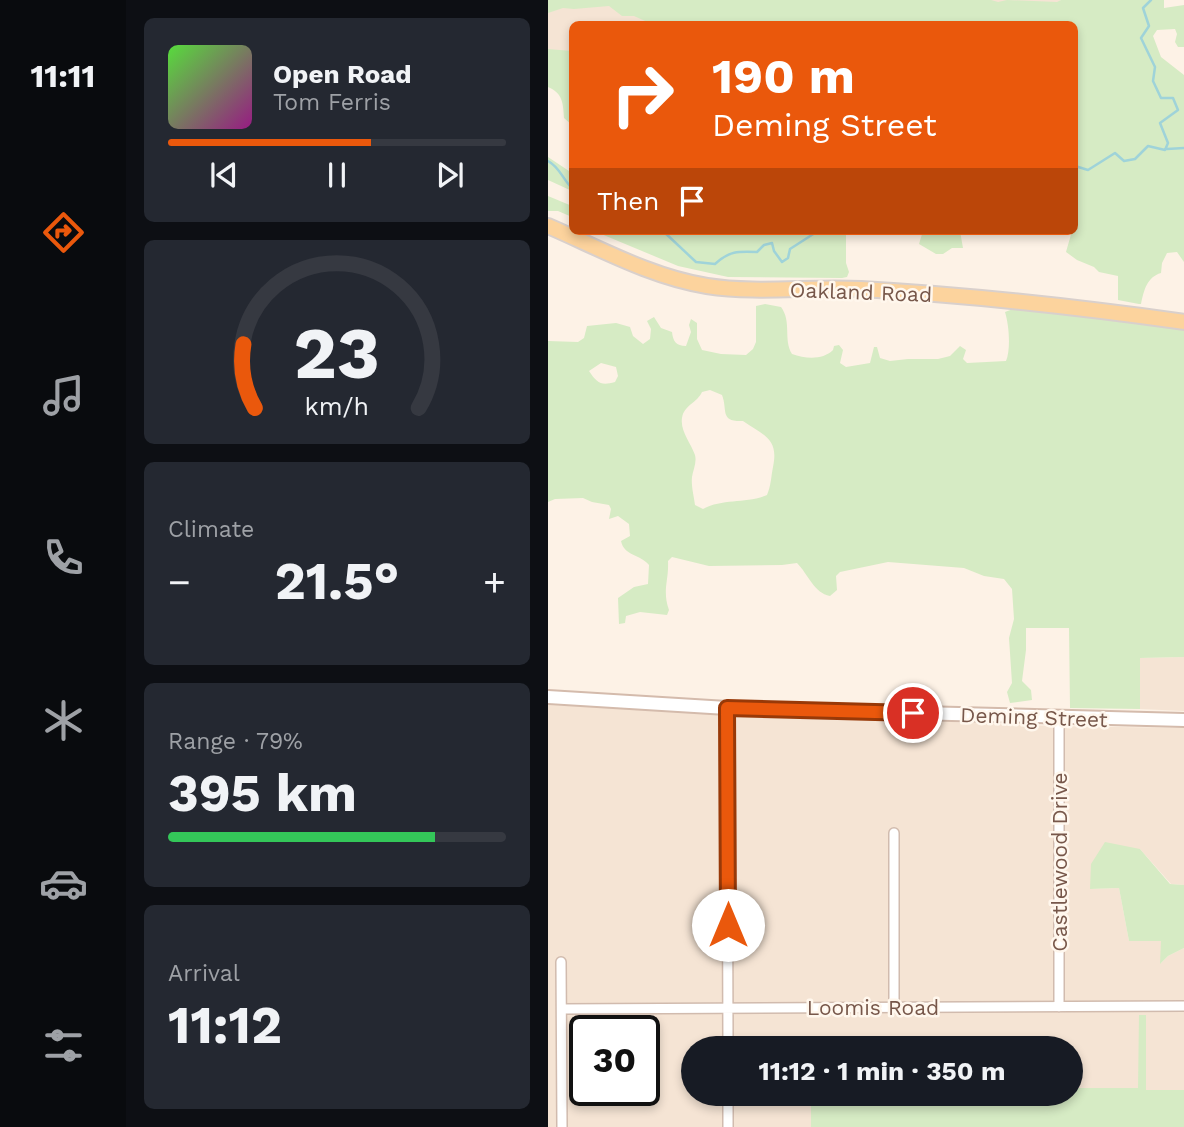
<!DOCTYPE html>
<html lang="en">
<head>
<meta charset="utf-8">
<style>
  body { margin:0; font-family:"Work Sans",sans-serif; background:#242831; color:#f1f3f6; height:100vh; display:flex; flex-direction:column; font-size:26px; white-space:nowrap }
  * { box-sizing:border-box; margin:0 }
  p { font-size:23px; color:#9ea1a6 }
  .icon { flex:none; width:38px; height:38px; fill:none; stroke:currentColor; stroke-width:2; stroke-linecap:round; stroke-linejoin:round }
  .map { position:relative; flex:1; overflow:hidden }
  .sheet { display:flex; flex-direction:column; gap:18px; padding:18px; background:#0d0f14; width:422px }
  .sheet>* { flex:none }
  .banner { position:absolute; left:21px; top:21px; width:509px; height:214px; border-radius:10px; box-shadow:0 4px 10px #0003; background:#ea580c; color:#fff; overflow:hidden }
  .speed { position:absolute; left:21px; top:1015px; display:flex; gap:14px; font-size:35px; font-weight:700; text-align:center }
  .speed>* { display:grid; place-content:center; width:91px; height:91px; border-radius:50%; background:#171b24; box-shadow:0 4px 10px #0003; line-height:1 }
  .speed .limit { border:4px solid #111; border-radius:10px; background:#fff; color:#111 }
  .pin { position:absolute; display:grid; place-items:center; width:60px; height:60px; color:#fff; margin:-30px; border:4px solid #fff; border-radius:50%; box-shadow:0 2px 7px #0007 }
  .me { position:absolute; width:77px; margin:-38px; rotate:0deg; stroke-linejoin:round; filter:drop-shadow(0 0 5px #0008) }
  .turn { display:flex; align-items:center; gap:24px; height:147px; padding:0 28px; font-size:32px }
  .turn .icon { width:91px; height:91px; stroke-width:2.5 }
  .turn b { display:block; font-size:49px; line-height:60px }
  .then { display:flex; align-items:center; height:66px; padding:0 28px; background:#0003; gap:14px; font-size:26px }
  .big { font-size:52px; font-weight:700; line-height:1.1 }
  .sheet .tile { flex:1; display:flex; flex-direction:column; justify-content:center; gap:10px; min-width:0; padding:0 24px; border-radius:10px; background:#242831 }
  .sheet .dial { align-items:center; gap:0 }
  .dial svg { height:182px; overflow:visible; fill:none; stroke:#363941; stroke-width:7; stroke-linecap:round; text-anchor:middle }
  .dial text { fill:#f1f3f6; stroke:none }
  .song { display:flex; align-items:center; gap:21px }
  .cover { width:84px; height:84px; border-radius:10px; background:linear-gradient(135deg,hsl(110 70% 55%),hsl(310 70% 35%)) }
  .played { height:7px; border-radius:4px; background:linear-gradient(90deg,#ea580c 60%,#363941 60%) }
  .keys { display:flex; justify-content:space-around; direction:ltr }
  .heat { display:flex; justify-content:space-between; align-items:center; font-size:38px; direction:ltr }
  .charge { height:10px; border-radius:5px; background:linear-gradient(90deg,#34c759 79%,#363941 0) }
  .trip { position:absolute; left:133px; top:1036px; width:402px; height:70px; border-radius:35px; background:#171b24; box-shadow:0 4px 10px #0003; font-weight:700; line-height:70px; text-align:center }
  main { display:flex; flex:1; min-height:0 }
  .tab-bar { display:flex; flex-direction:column; width:126px; justify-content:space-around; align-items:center; background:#090b0e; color:#9ea1a6 }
  .tab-bar .icon { width:49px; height:49px }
  .tab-bar .current { color:#ea580c }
  .tab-bar b { font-size:32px; color:#f1f3f6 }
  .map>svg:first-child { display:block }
  .residential { fill:#f5e4d4; fill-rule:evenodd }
  .green { fill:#d6ebc4; fill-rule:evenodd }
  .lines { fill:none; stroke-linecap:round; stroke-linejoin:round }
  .stream { stroke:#9fd3d9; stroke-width:2.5 }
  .street-casing { stroke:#d1bbae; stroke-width:12 }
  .secondary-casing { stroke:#d4bbac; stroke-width:16 }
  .primary-casing { stroke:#d9d0cc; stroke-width:18 }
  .street { stroke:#fff; stroke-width:9 }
  .secondary { stroke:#fff; stroke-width:12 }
  .primary { stroke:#fcd39d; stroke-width:14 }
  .route-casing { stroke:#983908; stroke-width:18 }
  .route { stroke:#ea580c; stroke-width:12 }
  .labels { text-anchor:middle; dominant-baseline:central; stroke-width:5; stroke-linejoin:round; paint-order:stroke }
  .street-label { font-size:21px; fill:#77574a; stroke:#fff7ed }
</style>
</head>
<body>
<main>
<nav class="tab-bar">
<b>11:11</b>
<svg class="icon current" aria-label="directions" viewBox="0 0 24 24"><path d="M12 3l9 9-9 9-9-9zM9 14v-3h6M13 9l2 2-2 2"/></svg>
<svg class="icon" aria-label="music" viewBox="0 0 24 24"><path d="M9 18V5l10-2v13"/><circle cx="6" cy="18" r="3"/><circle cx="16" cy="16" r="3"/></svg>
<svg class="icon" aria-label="phone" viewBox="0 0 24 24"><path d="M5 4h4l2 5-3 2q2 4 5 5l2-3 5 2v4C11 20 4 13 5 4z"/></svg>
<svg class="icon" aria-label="climate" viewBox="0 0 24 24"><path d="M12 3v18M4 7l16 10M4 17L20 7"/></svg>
<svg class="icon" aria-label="car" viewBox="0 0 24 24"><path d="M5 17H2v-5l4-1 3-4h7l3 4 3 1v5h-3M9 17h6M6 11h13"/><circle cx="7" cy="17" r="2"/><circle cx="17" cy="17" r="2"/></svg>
<svg class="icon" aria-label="filters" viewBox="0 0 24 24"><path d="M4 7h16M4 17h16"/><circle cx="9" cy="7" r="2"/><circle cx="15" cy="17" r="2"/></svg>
</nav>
<section class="sheet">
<div class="tile">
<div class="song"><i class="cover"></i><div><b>Open Road</b><p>Tom Ferris</p></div></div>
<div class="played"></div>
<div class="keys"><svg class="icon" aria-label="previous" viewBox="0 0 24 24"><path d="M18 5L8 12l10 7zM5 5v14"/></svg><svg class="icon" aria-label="pause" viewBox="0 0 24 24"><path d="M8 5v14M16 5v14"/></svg><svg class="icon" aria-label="next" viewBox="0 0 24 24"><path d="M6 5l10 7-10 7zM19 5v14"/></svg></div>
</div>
<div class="tile dial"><svg viewBox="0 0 100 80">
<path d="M14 69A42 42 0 1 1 86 69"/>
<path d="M14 69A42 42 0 0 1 9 41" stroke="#ea580c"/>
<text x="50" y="56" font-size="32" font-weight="700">23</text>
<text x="50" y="72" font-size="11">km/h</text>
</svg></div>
<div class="tile"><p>Climate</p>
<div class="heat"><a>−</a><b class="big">21.5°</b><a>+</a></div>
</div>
<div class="tile"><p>Range · 79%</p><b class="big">395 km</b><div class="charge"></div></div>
<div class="tile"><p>Arrival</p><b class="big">11:12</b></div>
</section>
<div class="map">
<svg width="637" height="1127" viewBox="0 0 637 1127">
  <rect width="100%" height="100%" fill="#fdf2e6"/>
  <path class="residential" d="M0,0h513l-12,11 -388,13h-89v38l-24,-1z
    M636,657v54l-44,-2v-51z
    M0,705l502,21 134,2v157l-13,-1 -31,-35 -50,40 29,-1 10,53h32v22l7,-7 16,-8v142h-38v-74l-7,-1v73h-68v-40h-378v46h118v33h-263zM37,1031h59v59h-59z"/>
  <path class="green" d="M0,0h443l7,2 9,-2 50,2 4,-2h103v8l20,-3v42h-6l-3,-5 2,-8 -2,-5 -18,1 -4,6 8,21 23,18v187l-7,-10 -10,1 -5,10 -1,10c-14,4 -17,17 -20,31h-2l-21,-4v-24l-19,-4 -5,-5 -17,-7 -11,-8 6,-21h3l3,-16v-22l-3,-2v-167h-423l-18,-8h-12l-13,-10 -35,3 -11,-1 -15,5z
    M0,49l24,2v74l-8,-7c-1,-14 -1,-25 -16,-31z
    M0,157l24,16v18l-24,-11z
    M0,196l24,10v11l-14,-6h-10z
    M46,231h252v32l3,9 -2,5 -5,1 -114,-1 -50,-11z
    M375,231h37l3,17h-11l-9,6h-7l-17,-10z
    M217,304l16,3c11,15 2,32 11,47 14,5 31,6 41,-4l1,-4 5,-1 4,5 -3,13 6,4 24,-4 4,-16h3l3,11 10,3 18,-2h30l12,-3 10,-10 6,4 -3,9 4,4 39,-2c5,-12 3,-36 -1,-49l8,-3 171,15v333l-44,1v51l-70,-1 -1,-80h-43v22l-4,31 9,9 1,10 -22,3 -3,-11 5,-9 -3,-45 5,-19 -2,-30 -8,-10 -20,-3 -20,-8 -76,-6 -48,10 -4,4 1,14 -7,6c-16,-3 -22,-22 -33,-33l-15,2 -73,1 -37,-9 -4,4c1,20 -6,29 1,49l-2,5 -27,-3 -14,4 -1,7 -6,1 -1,-26 16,-11 14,-3 1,-19c-9,-11 -25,-9 -28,-24l9,-5 -1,-12 -11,-8 -9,3 2,-10 -2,-4 -17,-3 -9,-4 -28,1 -7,3v-161l30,1 6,-4 3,-12 29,-3 14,4 3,9 10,8 7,-5 1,-10 -4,-8 7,-4 7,11 11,4c1,9 4,14 14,14l5,-14 -2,-7 2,-6 6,4v16l5,11 19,4 25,1 7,-6 3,-7v-36zM53,363l15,4 2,9 -3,6c-14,4 -18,1 -26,-11zM162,390l12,5c6,15 -3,27 21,26 21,15 36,17 30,46 -2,10 -2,19 -6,28 -21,9 -44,3 -64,14l-8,-4c-1,-8 -4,-19 -3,-28 1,-7 5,-14 3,-22 -4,-12 -15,-24 -13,-37 2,-13 15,-15 20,-26z
    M557,842l35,7 30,35 14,1v63l-16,8 -8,8 1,-23h-32l-10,-53 -29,1 1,-25z
    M591,1015h7v75h38v37h-373v-33h260v-6h67z"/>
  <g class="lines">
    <path class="stream" d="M619,149l18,-1
      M0,161c12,6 15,19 24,27
      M527,166l13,4 27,-17 9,8 11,-2 13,-13 17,4 3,-7 -8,-20 18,-13 -5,-12h-12l-8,-17 2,-14 -14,-29 8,-12 -6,-18 8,-8
      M98,231h7
      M115,231l33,31 19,2c14,-13 23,-13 42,-12l7,-7 8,-2 2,8 8,11 6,-4 2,-9 28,-18"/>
    <g class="street-casing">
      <path id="street" d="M179,708l1,340
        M511,718v289
        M13,962l1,165
        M346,1007v-174
        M14,1009l623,-3
        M180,1127v-33"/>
    </g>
    <g class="secondary-casing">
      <path id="secondary" d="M0,697l179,11 458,12"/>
    </g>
    <g class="primary-casing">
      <path id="primary" d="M0,226c51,22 103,51 159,60 51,8 103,0 154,3 108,6 217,18 324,33"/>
    </g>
    <use href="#street" class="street"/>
    <use href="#secondary" class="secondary"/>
    <use href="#primary" class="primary"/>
  </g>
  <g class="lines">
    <g class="route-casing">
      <path id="route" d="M180,925l-1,-217 186,5"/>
    </g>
    <use href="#route" class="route"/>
  </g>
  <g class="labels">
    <g class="street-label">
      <text transform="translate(313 292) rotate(2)">Oakland Road</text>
      <text transform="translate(486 717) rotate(2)">Deming Street</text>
      <text transform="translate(511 862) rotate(-90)">Castlewood Drive</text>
      <text x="325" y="1007">Loomis Road</text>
    </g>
  </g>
</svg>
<div class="speed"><div class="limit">30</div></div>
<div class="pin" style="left:365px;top:713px;background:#d93025"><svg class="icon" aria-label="arrive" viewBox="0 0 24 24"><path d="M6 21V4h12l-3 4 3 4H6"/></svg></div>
<svg class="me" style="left:180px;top:925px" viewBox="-20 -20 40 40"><circle r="19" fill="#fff"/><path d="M0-13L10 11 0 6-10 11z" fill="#ea580c"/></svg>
<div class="trip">11:12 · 1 min · 350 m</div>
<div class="banner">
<div class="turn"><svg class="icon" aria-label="right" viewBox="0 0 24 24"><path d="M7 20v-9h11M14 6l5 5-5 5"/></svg><div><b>190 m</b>Deming Street</div></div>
<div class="then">Then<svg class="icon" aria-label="arrive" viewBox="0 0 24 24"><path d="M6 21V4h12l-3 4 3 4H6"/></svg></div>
</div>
</div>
</main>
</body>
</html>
